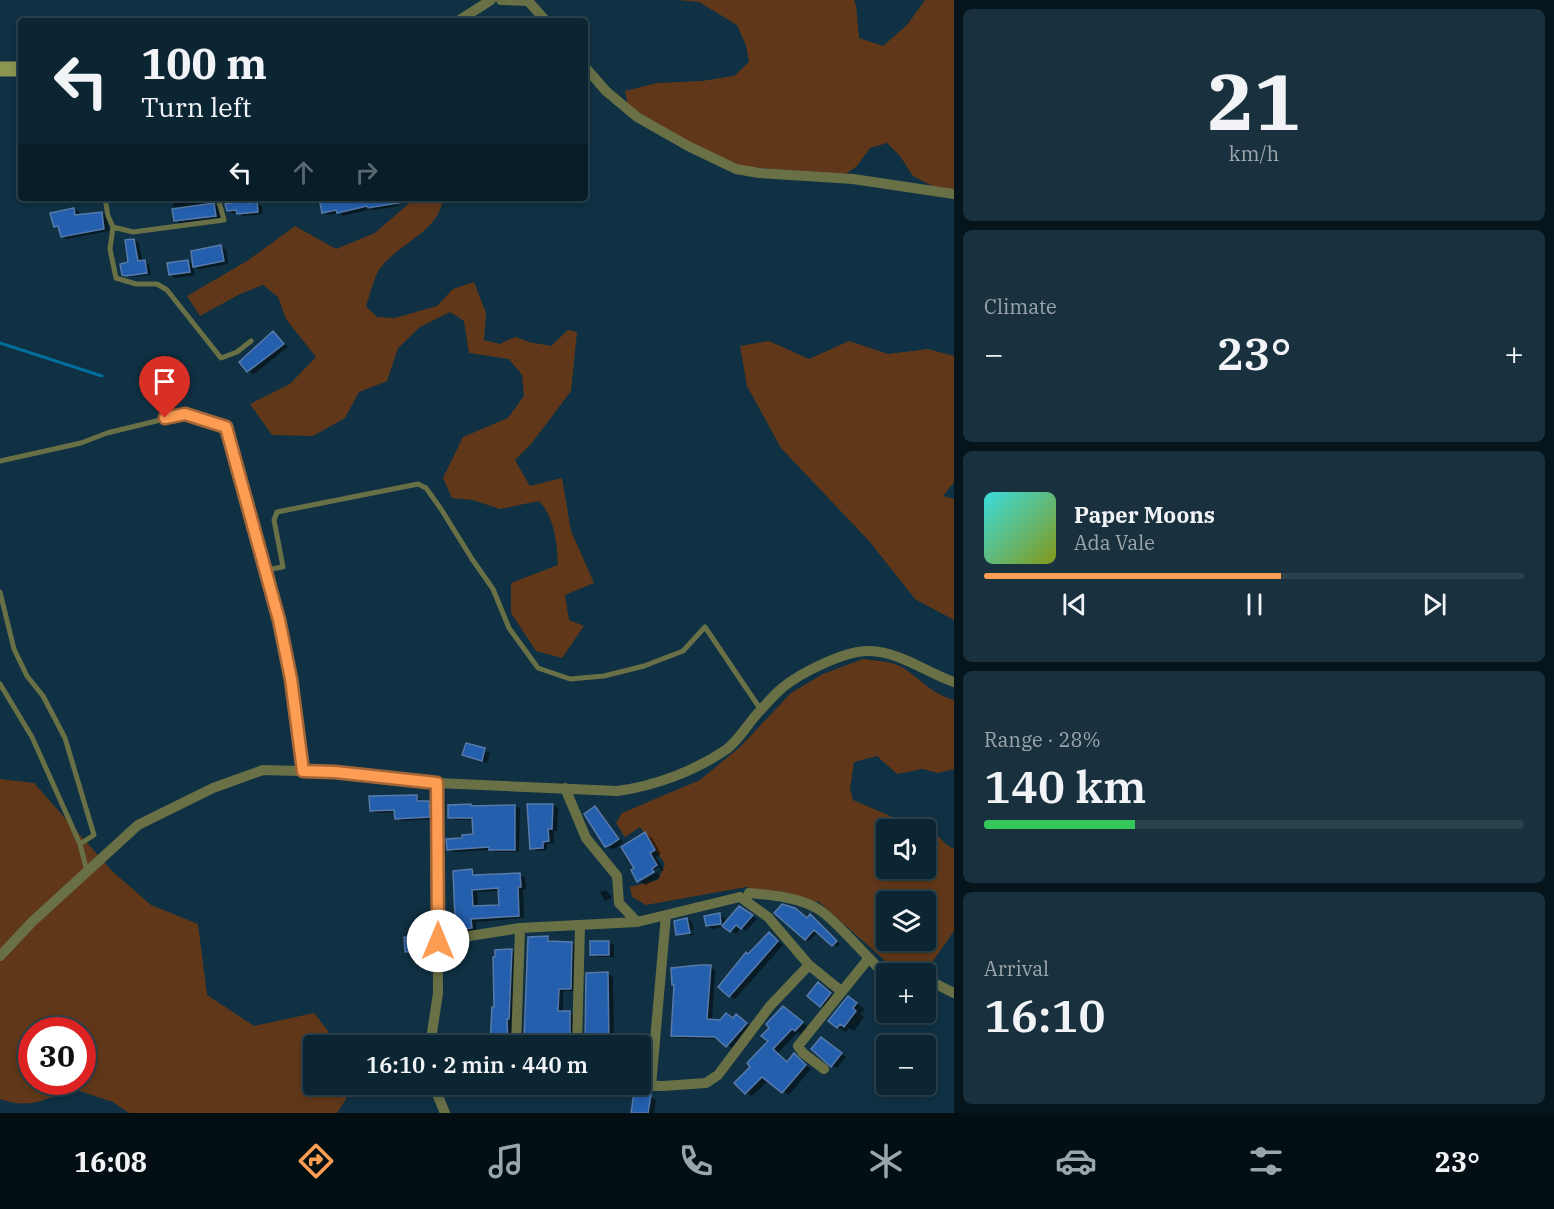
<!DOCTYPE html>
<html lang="en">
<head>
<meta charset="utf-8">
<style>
  body { margin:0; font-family:"IBM Plex Serif",serif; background:#19313e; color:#f1f3f6; height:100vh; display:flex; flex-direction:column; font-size:22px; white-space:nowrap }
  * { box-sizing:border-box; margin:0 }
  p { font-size:20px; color:#9aa5ac }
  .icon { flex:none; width:33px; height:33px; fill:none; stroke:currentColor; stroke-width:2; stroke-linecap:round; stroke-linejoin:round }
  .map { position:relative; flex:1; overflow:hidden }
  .details { display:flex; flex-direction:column; gap:9px; padding:9px; background:#06141c; width:600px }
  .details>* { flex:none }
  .banner { position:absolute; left:18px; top:18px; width:570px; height:183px; border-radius:6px; box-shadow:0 3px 9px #0003,0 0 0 2px #2b424d; background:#0b2532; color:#f1f3f6; overflow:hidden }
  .buttons { position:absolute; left:876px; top:819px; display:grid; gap:12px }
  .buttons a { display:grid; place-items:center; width:60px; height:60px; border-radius:6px; background:#0b2532; box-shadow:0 3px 9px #0003,0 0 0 2px #2b424d; font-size:30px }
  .speed { position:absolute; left:18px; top:1017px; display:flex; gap:12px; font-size:30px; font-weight:700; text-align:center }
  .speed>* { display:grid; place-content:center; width:78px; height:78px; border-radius:50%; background:#0b2532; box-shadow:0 3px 9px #0003,0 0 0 2px #2b424d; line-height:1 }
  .speed .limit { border:9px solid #d22; background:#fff; color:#111 }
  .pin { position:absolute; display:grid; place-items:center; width:51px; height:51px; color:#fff; margin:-62px -26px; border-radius:50% 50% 50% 0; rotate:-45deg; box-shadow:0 0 6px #0007 }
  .pin .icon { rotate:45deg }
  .me { position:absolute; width:66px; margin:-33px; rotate:0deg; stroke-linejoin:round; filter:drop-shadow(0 0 4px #0008) }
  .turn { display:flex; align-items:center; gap:21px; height:126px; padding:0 24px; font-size:27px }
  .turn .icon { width:78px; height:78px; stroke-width:2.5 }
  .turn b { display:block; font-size:42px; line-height:51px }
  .lanes { display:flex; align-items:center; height:57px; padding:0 24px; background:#0003; justify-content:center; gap:30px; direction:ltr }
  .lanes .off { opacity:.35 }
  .big { font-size:45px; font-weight:600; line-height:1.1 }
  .details .card { flex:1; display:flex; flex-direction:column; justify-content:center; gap:9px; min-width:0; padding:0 21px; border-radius:9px; background:#19313e }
  .details .dial { align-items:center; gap:0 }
  .dial b { font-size:78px; line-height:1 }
  .song { display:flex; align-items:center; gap:18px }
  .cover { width:72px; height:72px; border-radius:9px; background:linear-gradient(135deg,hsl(180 70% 55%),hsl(70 70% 35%)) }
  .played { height:6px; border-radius:3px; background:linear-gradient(90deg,#fc9d53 55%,#2b424d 55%) }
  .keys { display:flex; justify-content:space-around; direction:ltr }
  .heat { display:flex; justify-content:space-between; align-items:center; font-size:33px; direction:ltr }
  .charge { height:9px; border-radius:4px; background:linear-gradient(90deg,#34c759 28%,#2b424d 0) }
  .trip { position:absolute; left:303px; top:1035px; width:348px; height:60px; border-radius:6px; background:#0b2532; box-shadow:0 3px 9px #0003,0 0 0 2px #2b424d; font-weight:600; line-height:60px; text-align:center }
  .tab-bar { display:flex; height:96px; justify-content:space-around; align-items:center; background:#040f14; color:#9aa5ac }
  .tab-bar .icon { width:42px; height:42px }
  .tab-bar .active { color:#fc9d53 }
  .tab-bar b { font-size:27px; color:#f1f3f6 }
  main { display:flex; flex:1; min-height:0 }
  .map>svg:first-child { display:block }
  .green { fill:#603819; fill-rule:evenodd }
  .shadow { fill:#0007; fill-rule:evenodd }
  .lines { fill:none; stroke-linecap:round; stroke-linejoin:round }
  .stream { stroke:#006e9d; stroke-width:3 }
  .building { fill:#235fad; stroke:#577aaa; stroke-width:1.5; fill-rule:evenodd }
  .lane { stroke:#697046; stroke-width:5 }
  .street { stroke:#697046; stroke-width:10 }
  .secondary { stroke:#8b9550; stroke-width:15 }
  .route-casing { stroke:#a46636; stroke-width:15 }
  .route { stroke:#fc9d53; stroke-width:10 }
</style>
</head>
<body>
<main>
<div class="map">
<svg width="954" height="1113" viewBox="0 0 954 1113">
  <rect width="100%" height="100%" fill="#0f3143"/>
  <path class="green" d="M678,0h176l2,5 3,33 24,8 24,-21 18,-25h29v191h-12l-29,-15 -13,-20 -13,-13 -17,5 -13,18 -20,14 -52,-10 -45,-4 -50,-23 -62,-37 -3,-15 32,-8 45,-2 32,-5 15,-14 -3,-17 -9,-20 -38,-23z
    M415,198h28c-3,34 -47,46 -64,72 -6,10 -9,25 -13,36l11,11 18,1 42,-12 16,-17 21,-7 12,31 -2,27 16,4 15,-7 14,5 22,4 17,-16 9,2 -6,59 -40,53 -16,16 15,26 32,-8 9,53 23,52 -29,12 4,25 15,6 -22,32 -26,-7 -25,-38v-30l47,-18c-1,-22 -3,-47 -19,-64l-39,8 -27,-9 -21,-2 -9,-20 20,-41 45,-19 16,-22 -2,-21 -13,-16 -40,-6 -5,-32 -14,-9 -30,15 -22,21 -11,33 -28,11 -14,26 -32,18 -41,-1 -22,-31 40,-20 26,-27 -30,-38 -8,-22 -15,-12 -23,9 -40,22 -13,-20 60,-35 48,-35 41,23 39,-16z
    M769,341l40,18 40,-18 39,13 40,-5 26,7v126l-11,14 11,3v121l-39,-21 -45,-57 -89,-94 -34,-62 -7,-40z
    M863,659c15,2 30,2 42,10 19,13 26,24 49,31v69l-16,4 -15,-4 -26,5 -20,-18 -23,6 -4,27 3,11 63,27 16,3 15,15 7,4v82l-23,33 -33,8 -79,-70 -73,-15 -100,18 -14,-8 -2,-10 28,-7 7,-16 -25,-37 -15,10 -9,-14 6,-10 78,-33 40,-33 51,-54 32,-19zM886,830h40v38h-40zM886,902h40v38h-40z
    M0,779l34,4 78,88 39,34 47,19 9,71 47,31 60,-13 25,32 -25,1v38l33,1 -1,14 -9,14h-208l-16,-11 -43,-14c-24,13 -43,21 -70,11zM32,1030h50v52h-50z"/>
  <path class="shadow" d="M172,198h35v7l7,-1 5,3 1,11 -40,5 -5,-3z
    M346,198h51l2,8 -25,4 -2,-1 -29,7 -3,-3 -12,2 -5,-3z
    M248,202l14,4v8l-19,2 -5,-3h-5l-5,-3z
    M74,209l5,3 1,4 22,-3 5,3 2,15 -42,8 -5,-3 -1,-7 -6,-3z
    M134,240l5,3 3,19 7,2 2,11 -23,2 -5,-3 7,-10z
    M221,247l5,3 2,14 -29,5 -6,-4 2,10 -20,3 -5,-4 18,-12 6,3z
    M273,333l15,14 -34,27 -6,-3z
    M467,745l23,8 -3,10 -23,-8z
    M416,797l5,3v3l7,-1 5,3 1,14 -32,2 -5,-3 -1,-6 -20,1 -5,-3z
    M553,805l5,3 -1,23h-4l1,12 -7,1v6l-10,1 -5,-3z
    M515,806l5,3 -1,43h-23l-5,-2 -37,2 -6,-3 26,-13v-16h-19l-5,-3z
    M595,808l5,3 23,31 -7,6 -4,1 -6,-3z
    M645,834l7,4 9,16 -5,3 8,13 -6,3 2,4 -14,8 -6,-3 21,-12 -2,-3 -19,12v3l-1,-1 -3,-12z
    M472,871l6,5 42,-1 5,3 1,11h-3l1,29 -48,4 1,9 -22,3 -5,-3 6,-13zM500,891l1,16 -23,1 -1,-16z
    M606,890l6,8 -7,3 -5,-9z
    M744,910l13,9 -11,12 -5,-4 -5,7 -11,-8 -12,3 -6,-3 12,-11 6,3 1,5z
    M813,918l27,26 -3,3 -19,-15 -9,9 -3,-2z
    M687,919l5,3 2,8 -14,2v3l-3,-1z
    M694,933v2h-13z
    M769,934l14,11 -48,54 -5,-3 19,-41z
    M547,938l6,3v2l19,1 5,3 -1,44h-13v22h7l5,3 -1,27 -44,1 -5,-3z
    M415,939l5,3 1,12h-10l-5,-3z
    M608,942l6,3v12h-17l-6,-3z
    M511,950l6,4 -5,92h-17l-3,-3 3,-35z
    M710,967l5,3 -3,51 30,-2 9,8 -19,21 -12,-9 -43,-1 -5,-3 3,-49 -2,-1z
    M608,974l5,3 1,63 27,-1 6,3v14h-7v-10h-50z
    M824,987l12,10 -10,12 -5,-3z
    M848,998l17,11 -5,5 4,3 -10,14 -5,-3 -3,4 -8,-5z
    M789,1012l19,15 -6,7 -4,-2 -20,21 10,9 6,-7 17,14 -22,26 -20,-15 -17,16 -6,-3 6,-26z
    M827,1042l19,15 -9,11 -5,-3z
    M650,1097l6,3 -2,13h-21z"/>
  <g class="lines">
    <path class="stream" d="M0,343l102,33"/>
  </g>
  <path class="building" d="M341,198h57l1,5 -31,5 -1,-2 -30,7 -1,-3 -14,3 -2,-10z
    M248,200v3l9,-1 1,10 -21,2 -1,-4 -9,1 -2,-7z
    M214,203l2,13 -42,5 -2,-12z
    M74,208l1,7 27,-3 2,17 -43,8 -3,-11 -4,1 -4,-14z
    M134,239l4,22 7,-1 2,13 -21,3 -4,-1 -2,-11 8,-2 -3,-22z
    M221,245l3,16 -31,6 -2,-16z
    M188,260l2,12 -21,3 -2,-12z
    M273,331l11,13 -37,28 -8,-10z
    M466,743l19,5 -3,13 -20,-6z
    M417,795v6h12l1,16 -35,2 -1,-9 -24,1 -1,-15z
    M471,804v2l44,-1v45h-26v-3l-42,3 -1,-11 16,-1v-3l11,-1 -1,-16h-24v-13z
    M527,804h26l-1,25h-4l1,12 -6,1v6l-13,1z
    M595,806l24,33 -9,6 -5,2 -21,-33z
    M645,832l10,18 -5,3 7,12 -5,4 2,3 -17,10 -6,-12 3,-2 -13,-21z
    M472,869l1,6 47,-2 1,14h-3l1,29 -48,3 1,9 -24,4 -1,-14 8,-1 -2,-46zM498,888l1,17 -26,1 -1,-16z
    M782,904l13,4 12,10 3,-4 27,27 -5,5 -18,-16 -9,10 -31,-27z
    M739,906l14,9 -12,14 -5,-4 -6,7 -8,-6z
    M720,913l1,11 -15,2 -2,-10z
    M687,918l3,15 -14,2 -2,-14z
    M769,932l9,9 -49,56 -11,-10 28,-35 2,2z
    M548,936v5l24,1 -1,47h-12l-1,22h12v30l-46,1 4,-105z
    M404,937l11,1 1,13 -11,1z
    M590,941h19v14h-19z
    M512,949l-3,70h-2l1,25h-18l2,-37h2l-1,-50h2v-7z
    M700,965h11l-4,54 13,1 6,-7 7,5 3,-4 11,9 -21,24 -11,-10 -44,-1 3,-51h-2l-1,-17z
    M608,972l1,74h-24l1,-73z
    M818,982l13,11 -11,14 -13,-11z
    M848,996l9,7 -4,5 3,3 -12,16 -4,-3 -3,4 -9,-7z
    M783,1006l20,16 -8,9 -3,-2 -19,20 14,13 7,-9 12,12 -24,28 -20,-16 -17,17 -11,-11 16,-16 -3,-4 21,-22 -7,-5 8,-8 -3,-4z
    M821,1037l21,16 -11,14 -20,-18z
    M634,1093l17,2 -3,18h-17z"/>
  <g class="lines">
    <path class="lane" d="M105,198l3,18 5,11 20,5 91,-12 -6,-22
      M113,227l-3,22 6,29 20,6h21l10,6 54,68 16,-6 14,-11
      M0,461l81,-18 26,-10 78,-19 41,13 53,193 12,59 12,92
      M264,570l19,-3 -9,-47 3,-8 141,-28 8,4 15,21 31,50 21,30 16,39 29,40 32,11 34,-3 40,-10 39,-15 22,-24 56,83
      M0,592l14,57 13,27 16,20 22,42 29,97 -14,9
      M0,684l32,53 48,107 7,27"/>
    <path class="street" d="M501,0l27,1 18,20
      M458,21l33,-21
      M585,67l21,24 31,26 51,29 48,23 23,4 94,6 101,15
      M565,788l21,50 31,38 2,27 18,19
      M746,900l3,-7c22,2 49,4 69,16 14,8 38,36 51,49
      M438,941l82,-13 117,-6 103,-25 28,20 41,48 32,26
      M0,956l32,-34 106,-97 75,-37 50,-18 72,2 102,11 180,8c38,-5 78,-20 110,-42 12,-9 20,-24 30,-35 8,-9 16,-18 25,-26 18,-15 64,-38 87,-37 32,1 56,21 85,31
      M926,979l28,14
      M430,1046l8,-53 -1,-210
      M516,1046l4,-118
      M577,1046l3,-121
      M824,1069l-21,-16 -5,-7 71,-88 17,18
      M433,1084l12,29
      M571,1084l92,2 43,-3 12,-8 52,-69 39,-41
      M651,1086l15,-171"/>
    <path class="secondary" d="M0,69h21"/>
  </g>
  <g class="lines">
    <g class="route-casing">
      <path id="route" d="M165,418l20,-4 41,13 53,193 12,59 12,92 32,1 102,11 1,158"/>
    </g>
    <use href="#route" class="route"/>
  </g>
</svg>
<div class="buttons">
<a><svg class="icon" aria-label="sound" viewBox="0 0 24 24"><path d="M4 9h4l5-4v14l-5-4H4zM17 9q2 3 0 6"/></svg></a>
<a><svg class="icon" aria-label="layers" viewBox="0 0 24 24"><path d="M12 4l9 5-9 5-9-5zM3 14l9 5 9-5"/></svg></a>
<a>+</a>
<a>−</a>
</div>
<div class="speed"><div class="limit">30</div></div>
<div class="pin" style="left:165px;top:418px;background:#d93025"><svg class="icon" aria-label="arrive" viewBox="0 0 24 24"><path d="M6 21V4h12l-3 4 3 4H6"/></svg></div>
<svg class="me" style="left:438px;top:941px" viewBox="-20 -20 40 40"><circle r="19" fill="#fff"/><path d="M0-13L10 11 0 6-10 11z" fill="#fc9d53"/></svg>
<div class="trip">16:10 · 2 min · 440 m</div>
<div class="banner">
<div class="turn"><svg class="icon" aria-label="left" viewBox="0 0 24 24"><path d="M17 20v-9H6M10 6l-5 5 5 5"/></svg><div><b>100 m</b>Turn left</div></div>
<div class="lanes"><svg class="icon" aria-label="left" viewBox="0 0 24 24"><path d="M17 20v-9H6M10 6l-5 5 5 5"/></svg><svg class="icon off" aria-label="ahead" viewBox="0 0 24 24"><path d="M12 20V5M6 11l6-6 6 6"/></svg><svg class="icon off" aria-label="right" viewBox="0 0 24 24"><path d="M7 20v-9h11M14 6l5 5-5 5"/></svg></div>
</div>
</div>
<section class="details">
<div class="card dial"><b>21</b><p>km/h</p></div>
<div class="card"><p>Climate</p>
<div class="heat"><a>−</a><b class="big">23°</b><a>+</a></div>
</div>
<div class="card">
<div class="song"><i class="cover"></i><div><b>Paper Moons</b><p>Ada Vale</p></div></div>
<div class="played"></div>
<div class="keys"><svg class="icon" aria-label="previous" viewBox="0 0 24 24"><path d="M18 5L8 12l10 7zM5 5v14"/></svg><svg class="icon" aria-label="pause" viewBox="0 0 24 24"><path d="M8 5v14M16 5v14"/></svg><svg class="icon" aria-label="next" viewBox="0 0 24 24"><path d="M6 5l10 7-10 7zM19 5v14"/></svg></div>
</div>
<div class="card"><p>Range · 28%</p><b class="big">140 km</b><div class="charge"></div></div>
<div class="card"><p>Arrival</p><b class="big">16:10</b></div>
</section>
</main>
<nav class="tab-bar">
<b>16:08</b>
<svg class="icon active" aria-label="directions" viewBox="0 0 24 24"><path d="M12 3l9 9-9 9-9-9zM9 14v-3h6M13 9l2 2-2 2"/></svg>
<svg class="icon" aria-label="music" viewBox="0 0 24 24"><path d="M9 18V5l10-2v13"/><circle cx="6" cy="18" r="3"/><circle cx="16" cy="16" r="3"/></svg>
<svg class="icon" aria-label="phone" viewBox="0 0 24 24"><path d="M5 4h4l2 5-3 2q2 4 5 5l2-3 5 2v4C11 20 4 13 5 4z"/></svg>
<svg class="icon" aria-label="climate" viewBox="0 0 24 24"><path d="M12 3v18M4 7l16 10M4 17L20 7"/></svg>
<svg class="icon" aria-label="car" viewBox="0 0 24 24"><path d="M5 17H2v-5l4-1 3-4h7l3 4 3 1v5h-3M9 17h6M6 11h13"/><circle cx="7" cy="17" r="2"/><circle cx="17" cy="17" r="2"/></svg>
<svg class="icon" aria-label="filters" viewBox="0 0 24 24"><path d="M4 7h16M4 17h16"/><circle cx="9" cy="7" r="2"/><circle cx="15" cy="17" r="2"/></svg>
<b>23°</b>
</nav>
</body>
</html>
